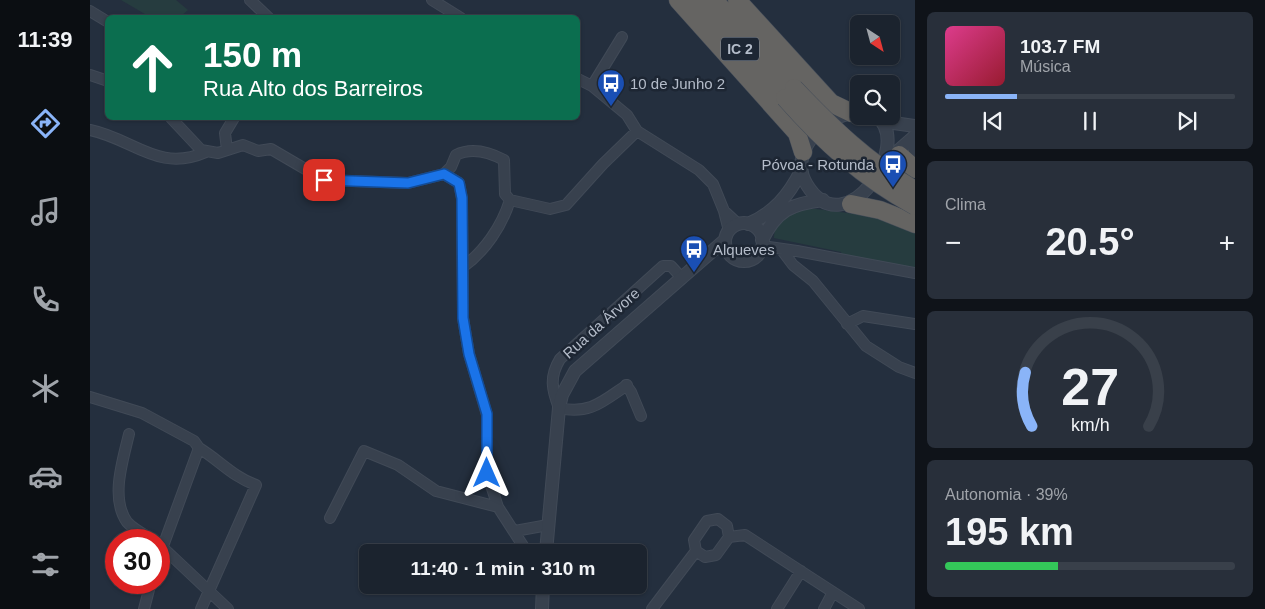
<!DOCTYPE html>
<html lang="pt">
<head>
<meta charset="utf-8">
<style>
  body { margin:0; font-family:Arial,sans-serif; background:#282f3a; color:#f1f3f6; height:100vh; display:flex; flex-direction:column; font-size:19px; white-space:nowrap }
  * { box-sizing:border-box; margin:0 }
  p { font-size:16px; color:#a0a4aa }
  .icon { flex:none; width:28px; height:28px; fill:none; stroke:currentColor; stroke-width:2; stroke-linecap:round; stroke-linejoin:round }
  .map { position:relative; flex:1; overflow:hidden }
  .side { display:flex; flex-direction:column; gap:12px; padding:12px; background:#0f1319; width:350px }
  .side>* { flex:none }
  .top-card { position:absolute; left:15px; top:15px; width:475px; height:105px; border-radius:8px; box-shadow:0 1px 4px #0004,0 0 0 1px #39404a; background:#0b6e4f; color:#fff; overflow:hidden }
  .needle { width:32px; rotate:144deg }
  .controls { position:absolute; left:760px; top:15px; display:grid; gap:10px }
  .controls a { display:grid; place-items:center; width:50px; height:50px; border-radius:8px; background:#1b232e; box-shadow:0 1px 4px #0004,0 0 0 1px #39404a; font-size:25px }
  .speed { position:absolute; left:15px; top:529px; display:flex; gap:10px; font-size:25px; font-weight:700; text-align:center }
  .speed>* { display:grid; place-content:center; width:65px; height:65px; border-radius:50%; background:#1b232e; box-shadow:0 1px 4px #0004,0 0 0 1px #39404a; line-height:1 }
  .speed .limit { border:8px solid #d22; background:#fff; color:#111 }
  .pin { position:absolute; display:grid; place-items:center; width:42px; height:42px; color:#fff; margin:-21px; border-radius:10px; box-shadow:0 2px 8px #0006 }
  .me { position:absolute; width:55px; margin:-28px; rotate:0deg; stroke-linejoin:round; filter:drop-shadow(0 0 4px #0008) }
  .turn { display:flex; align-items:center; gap:18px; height:105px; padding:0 15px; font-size:22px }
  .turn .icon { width:65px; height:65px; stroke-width:2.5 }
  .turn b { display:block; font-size:35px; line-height:42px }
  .big { font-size:38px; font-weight:800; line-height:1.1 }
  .side .card { flex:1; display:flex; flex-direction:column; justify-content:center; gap:8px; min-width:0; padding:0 18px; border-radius:8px; background:#282f3a }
  .side .dial { align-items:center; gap:0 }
  .dial svg { height:130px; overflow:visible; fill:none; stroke:#39404a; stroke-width:7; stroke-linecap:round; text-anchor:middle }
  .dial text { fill:#f1f3f6; stroke:none }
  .song { display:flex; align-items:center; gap:15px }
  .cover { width:60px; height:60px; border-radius:8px; background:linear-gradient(135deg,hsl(330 70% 55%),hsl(350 70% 35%)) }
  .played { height:5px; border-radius:2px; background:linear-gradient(90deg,#8ab4f8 25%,#39404a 25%) }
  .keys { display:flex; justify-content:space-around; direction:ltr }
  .heat { display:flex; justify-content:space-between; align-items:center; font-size:28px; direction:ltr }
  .charge { height:8px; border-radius:4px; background:linear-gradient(90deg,#34c759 39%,#39404a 0) }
  .trip { position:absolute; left:269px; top:544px; width:288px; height:50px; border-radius:8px; background:#1b232e; box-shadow:0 1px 4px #0004,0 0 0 1px #39404a; font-weight:800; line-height:50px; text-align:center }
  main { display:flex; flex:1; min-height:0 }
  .menu { display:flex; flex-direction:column; width:90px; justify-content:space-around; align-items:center; background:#0b0e12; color:#a0a4aa }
  .menu .icon { width:35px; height:35px }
  .menu .selected { color:#8ab4f8 }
  .menu b { font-size:22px; color:#f1f3f6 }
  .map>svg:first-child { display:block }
  .green { fill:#263c3f }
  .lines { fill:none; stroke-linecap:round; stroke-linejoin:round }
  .minor-casing { stroke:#414a57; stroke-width:12 }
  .tertiary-casing { stroke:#414a57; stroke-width:14 }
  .trunk-casing { stroke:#434c59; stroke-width:19 }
  .minor { stroke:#38414e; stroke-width:10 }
  .tertiary { stroke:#38414e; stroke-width:12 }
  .trunk { stroke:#656462; stroke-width:18 }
  .trunk-bridge-casing { stroke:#434c59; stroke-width:19; stroke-linecap:butt }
  .trunk-bridge { stroke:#656462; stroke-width:18 }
  .route-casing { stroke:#114b97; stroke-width:12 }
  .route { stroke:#1a73e8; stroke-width:9 }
  .labels { text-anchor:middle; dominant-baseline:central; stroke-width:5; stroke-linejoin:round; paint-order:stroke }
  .shield { fill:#1d2633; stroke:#878f9c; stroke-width:1 }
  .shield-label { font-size:14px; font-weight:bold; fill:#b4bcc9 }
  .poi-label { font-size:15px; fill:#b4bcc9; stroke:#1d2633; text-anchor:start }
  .street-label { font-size:15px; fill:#b4bcc9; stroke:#1d2633 }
</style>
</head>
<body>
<main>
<nav class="menu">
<b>11:39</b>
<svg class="icon selected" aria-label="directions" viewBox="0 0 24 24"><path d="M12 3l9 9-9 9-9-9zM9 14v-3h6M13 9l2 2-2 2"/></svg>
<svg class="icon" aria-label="music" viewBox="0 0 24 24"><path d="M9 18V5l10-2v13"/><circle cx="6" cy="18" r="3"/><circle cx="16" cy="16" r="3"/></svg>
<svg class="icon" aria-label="phone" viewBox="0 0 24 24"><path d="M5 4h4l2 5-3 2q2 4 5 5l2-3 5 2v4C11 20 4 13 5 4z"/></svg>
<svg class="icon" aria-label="climate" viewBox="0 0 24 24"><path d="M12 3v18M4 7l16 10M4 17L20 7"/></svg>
<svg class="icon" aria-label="car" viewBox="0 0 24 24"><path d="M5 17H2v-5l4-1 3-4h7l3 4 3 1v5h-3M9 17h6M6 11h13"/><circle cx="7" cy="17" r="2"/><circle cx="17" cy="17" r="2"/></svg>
<svg class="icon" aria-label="filters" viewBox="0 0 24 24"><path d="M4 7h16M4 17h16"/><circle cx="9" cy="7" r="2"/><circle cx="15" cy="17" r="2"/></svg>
</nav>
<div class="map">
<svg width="825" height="609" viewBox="0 0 825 609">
  <rect width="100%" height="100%" fill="#242f3e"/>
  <path class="green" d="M31,0h55l12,10 -8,7h-30z
    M718,208l56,7 25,6 26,11v36l-73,-13 -1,-3 -67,-14c0,-18 20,-25 34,-30z"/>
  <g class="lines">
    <g class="minor-casing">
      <path id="minor" d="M160,0l19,18
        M342,0l29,18
        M0,11l18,11
        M0,75l18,6
        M488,79l14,7 35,29 10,16 62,39 14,14 11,27 5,20
        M502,86l30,-49
        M81,118l30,32 17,3 25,-8 15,6 13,-2 53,31 84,3 36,-9 15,9 3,16 1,119 6,36 18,61v58l11,34 29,45
        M0,130c44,9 68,43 116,22
        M137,150l-2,-17 9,-15
        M354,174l7,-7 5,-12c16,-8 33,-3 48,5l1,34 5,6
        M420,200l40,9 16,-4 37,-41 34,-33
        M634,211l14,13
        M672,246l35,5 118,22
        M691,249l12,16 20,16 53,65 33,21 16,6
        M373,267c22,-16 39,-41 47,-67
        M757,324l16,-8 52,8
        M536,385l5,7 10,24
        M537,385c-24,16 -37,30 -68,23 -7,-18 -10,-31 1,-49l103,-93h8l10,11
        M0,397l52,16 52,28 5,7 -40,109
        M39,434c-6,26 -19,64 -2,88 6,7 18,13 26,18
        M109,448c20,12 34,29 57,37l-55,124
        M240,518l34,-67 34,14 38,26 62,16
        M628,519l9,7 2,11 -13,18 -11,2 -9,-6 -2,-11 13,-19z
        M425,531l33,-6
        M639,537l16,-2 114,74
        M69,544l69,65
        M54,609l7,-27
        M562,609l44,-58
        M687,609l24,-38
        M734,609l9,-17"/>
    </g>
    <g class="tertiary-casing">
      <path id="tertiary" d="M765,113c-32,2 -68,41 -48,72 39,63 108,-42 69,-69
        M797,122l28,4
        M825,144v17
        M809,150l16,-14
        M635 242a19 19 0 1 1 38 0a19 19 0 1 1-38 0Z
        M658,224c26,-11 41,-29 53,-53
        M672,240c15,-30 29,-36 61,-40
        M456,552l13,-144 3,-13 13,-24 150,-131
        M452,609l1,-24"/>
    </g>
    <g class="trunk-casing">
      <path id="trunk" d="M588,0l119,133 6,19
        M606,0l89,98
        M624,0l80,88
        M647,0l94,103 21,10
        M809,155l16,14
        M761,204l29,6 35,14"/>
    </g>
    <use href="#minor" class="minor"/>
    <use href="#tertiary" class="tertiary"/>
    <use href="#trunk" class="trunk"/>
    <g class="trunk-bridge-casing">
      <path id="trunk-bridge" d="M704,88c37,39 74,75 121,102
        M695,98c40,45 77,79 130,108"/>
    </g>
    <use href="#trunk-bridge" class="trunk-bridge"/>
  </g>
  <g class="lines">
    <g class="route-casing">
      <path id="route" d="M234,180l84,3 36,-9 15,9 3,15 1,120 6,36 18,60v59"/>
    </g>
    <use href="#route" class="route"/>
  </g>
  <defs>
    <g id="bus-pin" transform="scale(1.4375)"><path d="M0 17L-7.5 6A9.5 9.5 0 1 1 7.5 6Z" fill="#1a4fb4" stroke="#1d2633"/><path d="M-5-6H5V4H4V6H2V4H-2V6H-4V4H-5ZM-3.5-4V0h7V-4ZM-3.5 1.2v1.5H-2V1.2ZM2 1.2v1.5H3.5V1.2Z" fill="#fff"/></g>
  </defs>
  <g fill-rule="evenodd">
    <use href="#bus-pin" x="521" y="83"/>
    <use href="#bus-pin" x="803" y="164"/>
    <use href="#bus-pin" x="604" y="249"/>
  </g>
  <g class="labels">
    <rect class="shield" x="631" y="37.5" width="38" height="23" rx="4"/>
    <g class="shield-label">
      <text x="650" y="49">IC 2</text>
    </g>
    <g class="poi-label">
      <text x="540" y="83">10 de Junho 2</text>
      <text x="784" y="164" text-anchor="end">Póvoa - Rotunda</text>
      <text x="623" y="249">Alqueves</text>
    </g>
    <g class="street-label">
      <text transform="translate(511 323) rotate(-42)">Rua da Árvore</text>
    </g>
  </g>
</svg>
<div class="controls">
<a><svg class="needle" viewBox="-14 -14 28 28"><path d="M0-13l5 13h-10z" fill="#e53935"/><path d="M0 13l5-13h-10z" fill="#a0a4aa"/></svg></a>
<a><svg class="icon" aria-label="search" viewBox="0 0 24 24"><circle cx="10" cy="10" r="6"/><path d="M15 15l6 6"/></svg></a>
</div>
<div class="speed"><div class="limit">30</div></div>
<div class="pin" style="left:234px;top:180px;background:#d93025"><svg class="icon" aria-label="arrive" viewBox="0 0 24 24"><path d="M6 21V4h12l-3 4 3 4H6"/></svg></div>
<svg class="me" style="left:397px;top:473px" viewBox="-20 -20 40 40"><path d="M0-17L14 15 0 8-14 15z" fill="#1a73e8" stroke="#fff" stroke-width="4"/></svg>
<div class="trip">11:40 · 1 min · 310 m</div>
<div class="top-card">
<div class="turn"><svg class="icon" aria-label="ahead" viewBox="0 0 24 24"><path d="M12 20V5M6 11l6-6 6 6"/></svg><div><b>150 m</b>Rua Alto dos Barreiros</div></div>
</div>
</div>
<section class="side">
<div class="card">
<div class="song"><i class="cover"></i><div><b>103.7 FM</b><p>Música</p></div></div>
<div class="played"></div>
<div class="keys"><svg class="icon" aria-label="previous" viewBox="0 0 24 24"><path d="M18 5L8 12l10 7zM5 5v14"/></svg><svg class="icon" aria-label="pause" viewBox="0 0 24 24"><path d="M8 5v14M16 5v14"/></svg><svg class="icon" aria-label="next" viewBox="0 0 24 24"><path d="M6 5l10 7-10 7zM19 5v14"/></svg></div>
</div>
<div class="card"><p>Clima</p>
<div class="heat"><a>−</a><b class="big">20.5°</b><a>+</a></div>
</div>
<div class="card dial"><svg viewBox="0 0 100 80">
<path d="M14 69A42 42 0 1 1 86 69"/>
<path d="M14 69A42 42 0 0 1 10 36" stroke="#8ab4f8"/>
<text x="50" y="56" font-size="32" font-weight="700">27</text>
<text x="50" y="72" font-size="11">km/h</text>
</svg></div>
<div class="card"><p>Autonomia · 39%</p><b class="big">195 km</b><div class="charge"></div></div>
</section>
</main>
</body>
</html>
